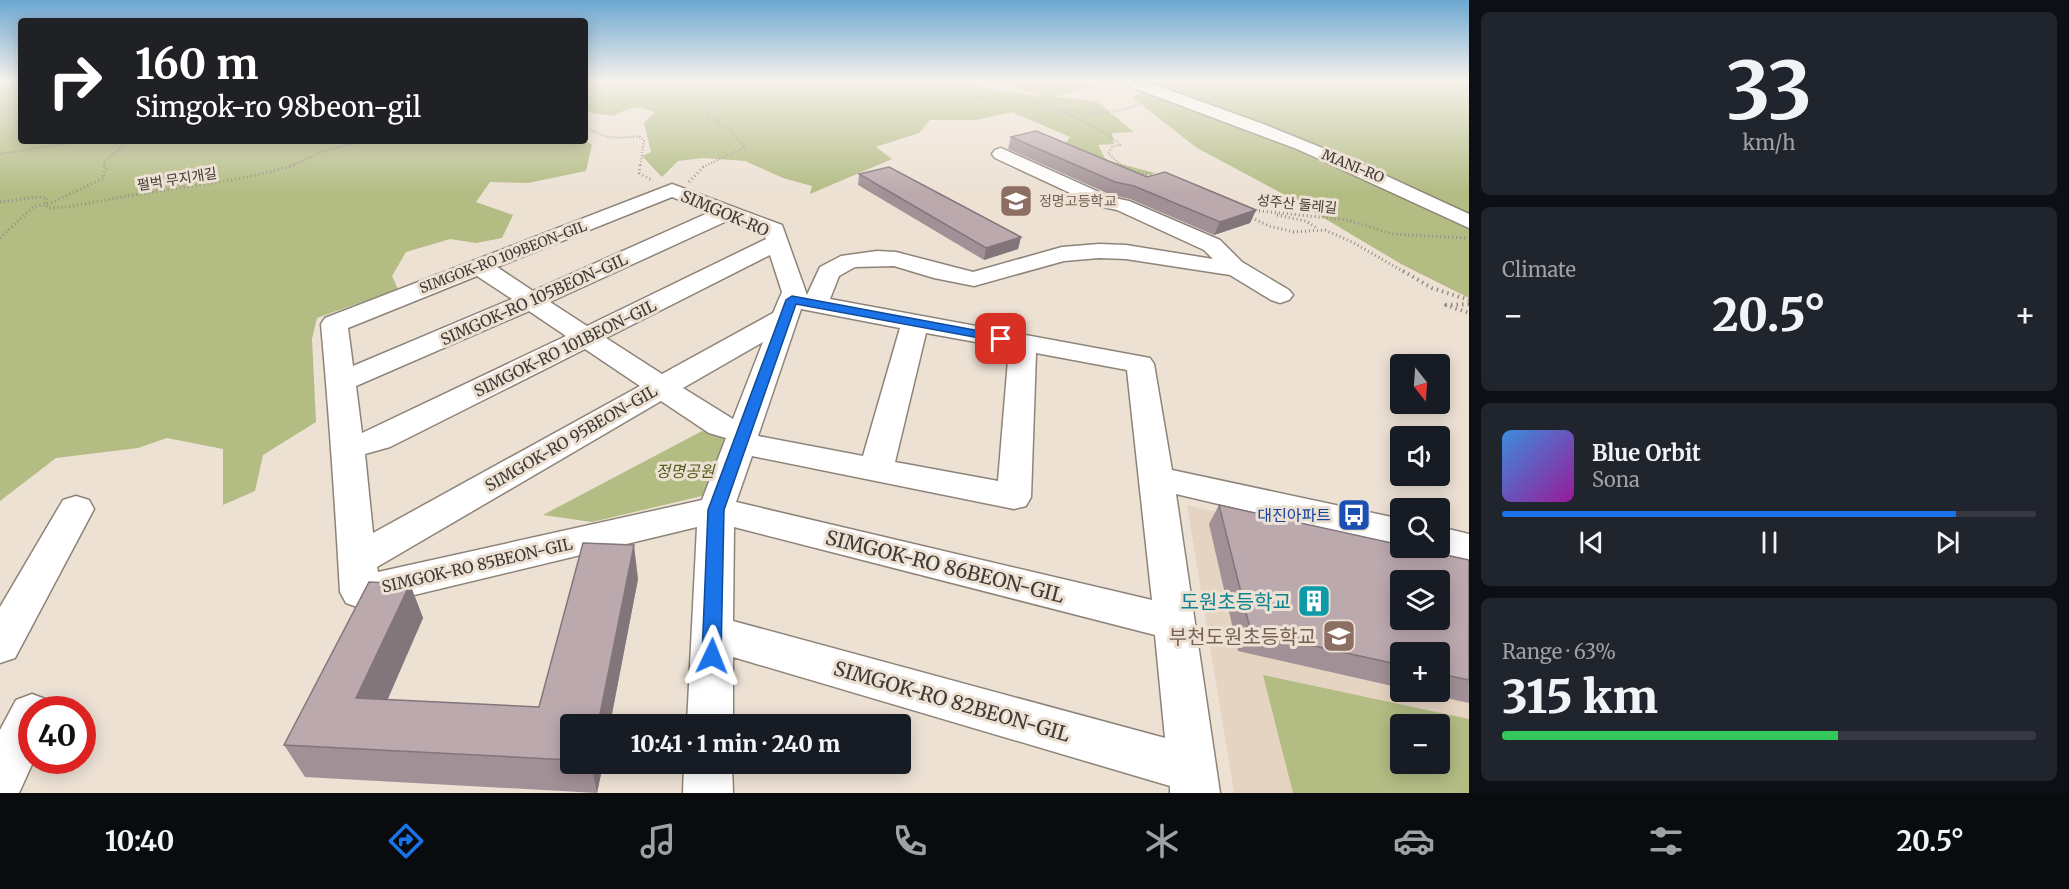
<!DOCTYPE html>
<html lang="en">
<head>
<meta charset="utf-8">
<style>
  body { margin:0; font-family:Merriweather,"Noto Sans KR",serif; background:#20242c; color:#f1f3f6; height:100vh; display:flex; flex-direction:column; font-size:22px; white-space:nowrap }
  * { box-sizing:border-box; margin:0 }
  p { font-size:20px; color:#9ea1a6 }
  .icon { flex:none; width:33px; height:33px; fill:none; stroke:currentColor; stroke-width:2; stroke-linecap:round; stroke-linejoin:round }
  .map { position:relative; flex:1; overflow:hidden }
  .details { display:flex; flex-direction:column; gap:12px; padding:12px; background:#0d0f14; width:600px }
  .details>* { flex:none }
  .hud { position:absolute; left:18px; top:18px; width:570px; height:126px; border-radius:6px; box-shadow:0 3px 15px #0003; background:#202124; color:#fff; overflow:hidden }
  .needle { width:39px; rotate:163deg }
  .tools { position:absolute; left:1390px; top:354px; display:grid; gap:12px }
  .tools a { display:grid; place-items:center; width:60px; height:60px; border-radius:6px; background:#171b24; box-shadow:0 3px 15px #0003; font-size:30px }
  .speed { position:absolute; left:18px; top:696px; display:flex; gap:12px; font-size:30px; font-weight:700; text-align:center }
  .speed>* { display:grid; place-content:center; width:78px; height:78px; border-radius:50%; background:#171b24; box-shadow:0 3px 15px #0003; line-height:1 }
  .speed .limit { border:9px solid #d22; background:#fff; color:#111 }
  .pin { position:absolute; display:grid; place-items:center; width:51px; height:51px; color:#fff; margin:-26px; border-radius:12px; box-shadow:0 3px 9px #0006 }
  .me { position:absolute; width:66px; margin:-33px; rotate:2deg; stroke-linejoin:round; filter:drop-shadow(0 0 4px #0008) }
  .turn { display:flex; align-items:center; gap:21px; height:126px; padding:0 18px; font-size:27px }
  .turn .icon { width:78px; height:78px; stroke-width:2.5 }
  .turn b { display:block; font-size:42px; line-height:51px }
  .big { font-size:45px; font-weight:800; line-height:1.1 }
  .details .widget { flex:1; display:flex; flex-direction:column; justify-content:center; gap:9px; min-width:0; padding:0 21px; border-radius:9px; background:#20242c }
  .details .dial { align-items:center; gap:0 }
  .dial b { font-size:78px; line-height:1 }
  .song { display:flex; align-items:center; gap:18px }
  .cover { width:72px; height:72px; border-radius:9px; background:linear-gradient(135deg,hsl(210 70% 55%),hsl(300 70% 35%)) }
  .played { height:6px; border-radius:3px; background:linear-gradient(90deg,#1a73e8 85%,#363941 85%) }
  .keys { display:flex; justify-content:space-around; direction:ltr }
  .heat { display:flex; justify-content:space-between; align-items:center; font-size:33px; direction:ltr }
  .charge { height:9px; border-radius:4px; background:linear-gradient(90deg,#34c759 63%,#363941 0) }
  .trip { position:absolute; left:560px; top:714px; width:351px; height:60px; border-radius:6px; background:#171b24; box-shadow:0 3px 15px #0003; font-weight:800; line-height:60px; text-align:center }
  .dock { display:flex; height:96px; justify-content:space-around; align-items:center; background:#090b0e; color:#9ea1a6 }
  .dock .icon { width:42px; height:42px }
  .dock .on { color:#1a73e8 }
  .dock b { font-size:27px; color:#f1f3f6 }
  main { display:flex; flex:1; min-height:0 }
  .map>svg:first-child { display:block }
  .built { fill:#e6d4c2; fill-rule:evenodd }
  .green { fill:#b2bc83; fill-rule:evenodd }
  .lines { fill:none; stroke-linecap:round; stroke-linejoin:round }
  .minor-casing { stroke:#8e8378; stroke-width:3 }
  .path-far2 { stroke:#968e85; stroke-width:2; stroke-dasharray:1 2; stroke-linecap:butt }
  .path-far1 { stroke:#968e85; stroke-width:3; stroke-dasharray:1 3; stroke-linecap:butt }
  .path { stroke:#968e85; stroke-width:4; stroke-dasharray:1.5 4; stroke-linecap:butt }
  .minor { fill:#fff; fill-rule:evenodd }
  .wall { fill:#a19196 }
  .shaded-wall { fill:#83767a }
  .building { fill:#bba9ae; stroke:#83767a; stroke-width:1.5; fill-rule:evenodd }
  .route { fill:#1a73e8; stroke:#114b97; stroke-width:1.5 }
  .labels { text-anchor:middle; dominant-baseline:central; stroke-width:6; stroke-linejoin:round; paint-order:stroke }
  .far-street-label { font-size:14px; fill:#403b36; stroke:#ede1d4 }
  .far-education-label { font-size:14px; fill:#785e54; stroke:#ede1d4; text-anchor:start }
  .street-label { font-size:16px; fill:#403b36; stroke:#ede1d4 }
  .park-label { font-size:16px; font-style:italic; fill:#545d1e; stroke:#ede1d4 }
  .transit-label { font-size:16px; fill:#164399; stroke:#ede1d4; text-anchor:end }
  .near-street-label { font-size:20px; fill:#403b36; stroke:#ede1d4 }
  .near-culture-label { font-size:20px; fill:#0d838f; stroke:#ede1d4; text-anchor:end }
  .near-education-label { font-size:20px; fill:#785e54; stroke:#ede1d4; text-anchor:end }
</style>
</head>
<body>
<main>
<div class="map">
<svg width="1469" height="793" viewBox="0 0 1469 793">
  <rect width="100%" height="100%" fill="#ede1d4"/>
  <path class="built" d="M1187,505l282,67v221h-235zM1401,580h39v40h-39zM1401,652h39v40h-39zM1401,724h39v40h-39z"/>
  <path class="green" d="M0,82h21v59l564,-1 7,5 -6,26 -58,12 -38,-1 -14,20 37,13 -11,23 -26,5 -26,-4 -44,13 -14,24 6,13 -81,29 -5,21 4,83 -53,33 -8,36 -32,14v-56l-56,-11 -29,10 -82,10 -56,43z
    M585,82h385l12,6 63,9 -43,-15h108l-56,15 42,4 38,31 -22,1 2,11 -16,1 8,15 49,13 -12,3 -80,-29 7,-10 -58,-25 -36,8h-46l-11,13 -43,14 16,12 -82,35 2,-8 -29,-8 -38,-17 -42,-3 -25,3 -16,16 -20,-21 9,-4 -7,-29 11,-11 -18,-5 -12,3 -11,6 -29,-4z
    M1154,82h315v216l-68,-34 -114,-68 -90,-48 -64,-50z
    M702,431l26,7 -22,57 -114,27 -49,-7z
    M1263,675l206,44v74h-176zM1401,724h39v40h-39z"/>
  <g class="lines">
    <g class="minor-casing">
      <path id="minor" d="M1124,82h23l119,43 86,35 117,54v14l-172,-79 -171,-64z
        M1001,148l109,49 19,4 91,39 22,22 47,28 4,5 -4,5 -9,3 -9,-3 -41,-25 -104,-16 -27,-1 -35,3 -90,25 -40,-8 -40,-12 -39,1 -16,9 -9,23 320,59 4,6 18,106 229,49v28l-225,-53 44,299h-50v-7l-437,-129v67h-46l10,-197 -337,81 -14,-5 -6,-11c-5,-90 -11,-180 -19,-268l4,-6 347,-134 110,41 25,70 13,-28 21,-11 36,-5 19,1 77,20 89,-25 37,-3 27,1 87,14 -9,-9 -87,-40 -19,-4 -103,-48 -3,-4 3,-4zM672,197l38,15 -177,79 -36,-24zM729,220l35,14 2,5 -179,87 -37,-24zM770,255l12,37 -9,21 -111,61 -56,-36zM477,276l35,23 -159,67 -5,-38zM801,309l99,19 -37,128 -105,-20zM529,311l37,25 -204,97 -6,-47zM926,333l83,15 -11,133 -103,-19zM763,342l-30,77 -50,-31zM585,349l55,37 -267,147 -8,-79 25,-7zM1036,353l91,17 25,230 -416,-98 16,-46 262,53 12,-3 5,-9zM661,401l48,32 17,5 -24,62 -324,72 -1,-5zM734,527l421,108 10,103 -432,-117z
        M76,496l13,4 5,9 -79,149 -15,5v-56l63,-107z
        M1440,527l29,7v28l-42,-11 -2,-3h15z
        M32,694l16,6 4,10h-20v50h2l-15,33h-19v-63l16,-30z
        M684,764h48l1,29h-50z"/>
    </g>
    <path class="path-far2" d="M4,82l-2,2 3,5 16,1
      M683,82l31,12 -6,18 1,5 9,3 -1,3 12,6 16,18 -42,20
      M807,82l2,4 -4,4 8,4 64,6 113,-3 50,7
      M947,82c61,8 122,25 172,61l1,2 -7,1 -5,7 15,14
      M1451,82l18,11
      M0,106l21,4
      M1064,112c27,0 57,4 80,-11
      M585,126c19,13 32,13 54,10l5,5 -4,26
      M0,154l81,-13
      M104,167v-5l24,-21
      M289,167l35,-16 38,-10"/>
    <path class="path-far1" d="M640,165l-1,8 14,8
      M1120,165l15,7 20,4
      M689,182l16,-17
      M0,202l37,-5 10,1 -2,6 3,4 18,-1c35,-6 70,-13 105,-18 42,-6 82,-11 123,-24
      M1251,210l97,10 44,14 74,4
      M1277,215l29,6 12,8
      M1248,216l21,10 25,6 31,-2 29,13 52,30
      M0,238l33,-31 20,-5 51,-24 -1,-4 4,-6 -4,-3"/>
    <path class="path" d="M1403,271l29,17 37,12
      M1469,304l-23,1 23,8"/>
    <use href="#minor" class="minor"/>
  </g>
  <path class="wall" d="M1011,137l136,40 109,33 -6,13 -36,12 -84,-36 -19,-4 -103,-46z
    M859,174l162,63 -3,12 -34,11 -126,-75z
    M1219,505l250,55v143l-51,-11h22v-40h-39v36l-163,-37 -29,-127z
    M638,579l-28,145h-40v40h33l-6,29 -292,-16 -21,-32 126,-161 13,34 -36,82 152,7z"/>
  <path class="shaded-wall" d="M1256,210l-6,13 -36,12 6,-13z
    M1021,237l-3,12 -34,11 2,-12z
    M634,545l4,34 -28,145h-12z
    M410,584l13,34 -49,113 -18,-33z
    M591,764h12l-6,29z"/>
  <path class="building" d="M1036,131l111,46 18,-5 91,38 -36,12 -86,-36 -19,-4 -104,-45z
    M889,167l132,70 -35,11 -127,-74z
    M1219,505l182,40v3h13l55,12v120l-29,-6v-22h-39v13l-150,-33zM1401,580h39v40h-39z
    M583,543l51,2 -36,179h-28v36l-286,-15 85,-163 41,2 -54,114 183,9z"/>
  <linearGradient id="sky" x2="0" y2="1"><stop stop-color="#6ca7d1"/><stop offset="0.42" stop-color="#f7f2ec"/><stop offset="1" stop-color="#f7f2ec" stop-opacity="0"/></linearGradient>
  <rect width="1469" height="193" fill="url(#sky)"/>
  <path class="route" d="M792,296l209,39 6,4 -6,3 -205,-38 -72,206 -3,146 -2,6 -7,2 -7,-2 -3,-6 6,-146 78,-210z"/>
  <defs>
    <g id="school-square" transform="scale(1.725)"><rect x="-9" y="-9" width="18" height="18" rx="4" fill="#8d6e63" stroke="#ede1d4"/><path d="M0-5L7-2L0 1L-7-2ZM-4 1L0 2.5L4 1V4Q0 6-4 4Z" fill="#fff"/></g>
    <g id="bus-square" transform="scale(1.725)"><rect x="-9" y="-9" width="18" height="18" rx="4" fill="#1a4fb4" stroke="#ede1d4"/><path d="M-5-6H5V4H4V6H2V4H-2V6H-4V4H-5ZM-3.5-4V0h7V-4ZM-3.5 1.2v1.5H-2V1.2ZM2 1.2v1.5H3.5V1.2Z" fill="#fff"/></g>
    <g id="building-square" transform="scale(1.725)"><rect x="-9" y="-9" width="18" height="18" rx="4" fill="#0f9aa8" stroke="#ede1d4"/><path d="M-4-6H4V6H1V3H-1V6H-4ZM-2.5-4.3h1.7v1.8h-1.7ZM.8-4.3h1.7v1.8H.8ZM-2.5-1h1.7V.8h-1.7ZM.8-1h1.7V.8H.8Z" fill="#fff"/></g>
  </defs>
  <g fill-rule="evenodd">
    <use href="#school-square" x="1016" y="201"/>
    <use href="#bus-square" x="1354" y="515"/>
    <use href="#building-square" x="1314" y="601"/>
    <use href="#school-square" x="1339" y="636"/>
  </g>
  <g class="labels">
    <g class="far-street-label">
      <text transform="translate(1353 166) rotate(22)">MANI-RO</text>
      <text transform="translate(177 179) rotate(-9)">펄벅 무지개길</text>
      <text transform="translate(1297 204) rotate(6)">성주산 둘레길</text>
      <text transform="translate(503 257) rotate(-21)">SIMGOK-RO 109BEON-GIL</text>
    </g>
    <g class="far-education-label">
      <text x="1039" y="201">정명고등학교</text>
    </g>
    <g class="street-label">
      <text transform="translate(725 213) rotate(23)">SIMGOK-RO</text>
      <text transform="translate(534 299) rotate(-24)">SIMGOK-RO 105BEON-GIL</text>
      <text transform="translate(565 348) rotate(-26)">SIMGOK-RO 101BEON-GIL</text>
      <text transform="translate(571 438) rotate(-30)">SIMGOK-RO 95BEON-GIL</text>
      <text transform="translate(477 565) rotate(-13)">SIMGOK-RO 85BEON-GIL</text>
    </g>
    <g class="park-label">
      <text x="685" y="471">정명공원</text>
    </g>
    <g class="transit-label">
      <text x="1331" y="515">대진아파트</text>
    </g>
    <g class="near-street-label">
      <text transform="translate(945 566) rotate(14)">SIMGOK-RO 86BEON-GIL</text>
      <text transform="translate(952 701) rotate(16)">SIMGOK-RO 82BEON-GIL</text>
    </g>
    <g class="near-culture-label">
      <text x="1291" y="601">도원초등학교</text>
    </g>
    <g class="near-education-label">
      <text x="1316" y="636">부천도원초등학교</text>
    </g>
  </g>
</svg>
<div class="tools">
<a><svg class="needle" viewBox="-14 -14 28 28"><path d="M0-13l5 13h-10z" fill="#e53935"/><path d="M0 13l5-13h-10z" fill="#9ea1a6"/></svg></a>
<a><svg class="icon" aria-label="sound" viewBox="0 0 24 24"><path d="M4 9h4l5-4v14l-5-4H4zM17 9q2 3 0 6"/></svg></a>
<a><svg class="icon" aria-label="search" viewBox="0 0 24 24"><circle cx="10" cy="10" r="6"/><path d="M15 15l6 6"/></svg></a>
<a><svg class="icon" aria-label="layers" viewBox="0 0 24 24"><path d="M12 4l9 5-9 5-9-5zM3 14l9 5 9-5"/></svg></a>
<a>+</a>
<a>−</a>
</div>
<div class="speed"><div class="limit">40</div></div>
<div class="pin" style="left:1001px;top:339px;background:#d93025"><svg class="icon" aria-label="arrive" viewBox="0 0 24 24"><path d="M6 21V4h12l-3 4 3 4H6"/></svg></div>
<svg class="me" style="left:712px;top:656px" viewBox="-20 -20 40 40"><path d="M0-17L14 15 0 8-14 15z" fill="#1a73e8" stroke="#fff" stroke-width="4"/></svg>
<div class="trip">10:41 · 1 min · 240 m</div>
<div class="hud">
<div class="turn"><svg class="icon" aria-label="right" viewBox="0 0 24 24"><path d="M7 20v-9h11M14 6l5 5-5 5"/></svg><div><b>160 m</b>Simgok-ro 98beon-gil</div></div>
</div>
</div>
<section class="details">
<div class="widget dial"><b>33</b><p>km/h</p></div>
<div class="widget"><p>Climate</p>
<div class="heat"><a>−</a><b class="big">20.5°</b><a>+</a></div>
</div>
<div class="widget">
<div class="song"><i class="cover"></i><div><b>Blue Orbit</b><p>Sona</p></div></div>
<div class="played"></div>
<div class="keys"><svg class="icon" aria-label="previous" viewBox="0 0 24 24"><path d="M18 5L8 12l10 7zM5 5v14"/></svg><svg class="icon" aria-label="pause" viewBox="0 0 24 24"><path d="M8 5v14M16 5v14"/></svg><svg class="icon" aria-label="next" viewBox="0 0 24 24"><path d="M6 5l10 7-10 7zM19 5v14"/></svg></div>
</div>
<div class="widget"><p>Range · 63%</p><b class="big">315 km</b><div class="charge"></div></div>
</section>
</main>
<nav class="dock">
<b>10:40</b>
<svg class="icon on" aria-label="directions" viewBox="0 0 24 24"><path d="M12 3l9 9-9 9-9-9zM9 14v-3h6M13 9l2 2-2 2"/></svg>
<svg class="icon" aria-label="music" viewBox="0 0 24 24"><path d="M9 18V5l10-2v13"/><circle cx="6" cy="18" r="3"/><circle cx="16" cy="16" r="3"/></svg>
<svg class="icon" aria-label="phone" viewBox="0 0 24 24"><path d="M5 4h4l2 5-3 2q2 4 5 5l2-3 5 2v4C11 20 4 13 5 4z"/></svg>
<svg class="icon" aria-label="climate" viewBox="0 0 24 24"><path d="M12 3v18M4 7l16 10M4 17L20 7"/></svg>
<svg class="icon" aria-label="car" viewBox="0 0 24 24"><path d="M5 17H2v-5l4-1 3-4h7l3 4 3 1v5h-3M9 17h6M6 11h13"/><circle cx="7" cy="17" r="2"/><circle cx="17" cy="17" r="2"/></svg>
<svg class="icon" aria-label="filters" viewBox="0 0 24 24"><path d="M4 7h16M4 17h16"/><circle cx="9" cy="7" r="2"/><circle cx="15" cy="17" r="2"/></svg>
<b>20.5°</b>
</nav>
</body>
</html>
